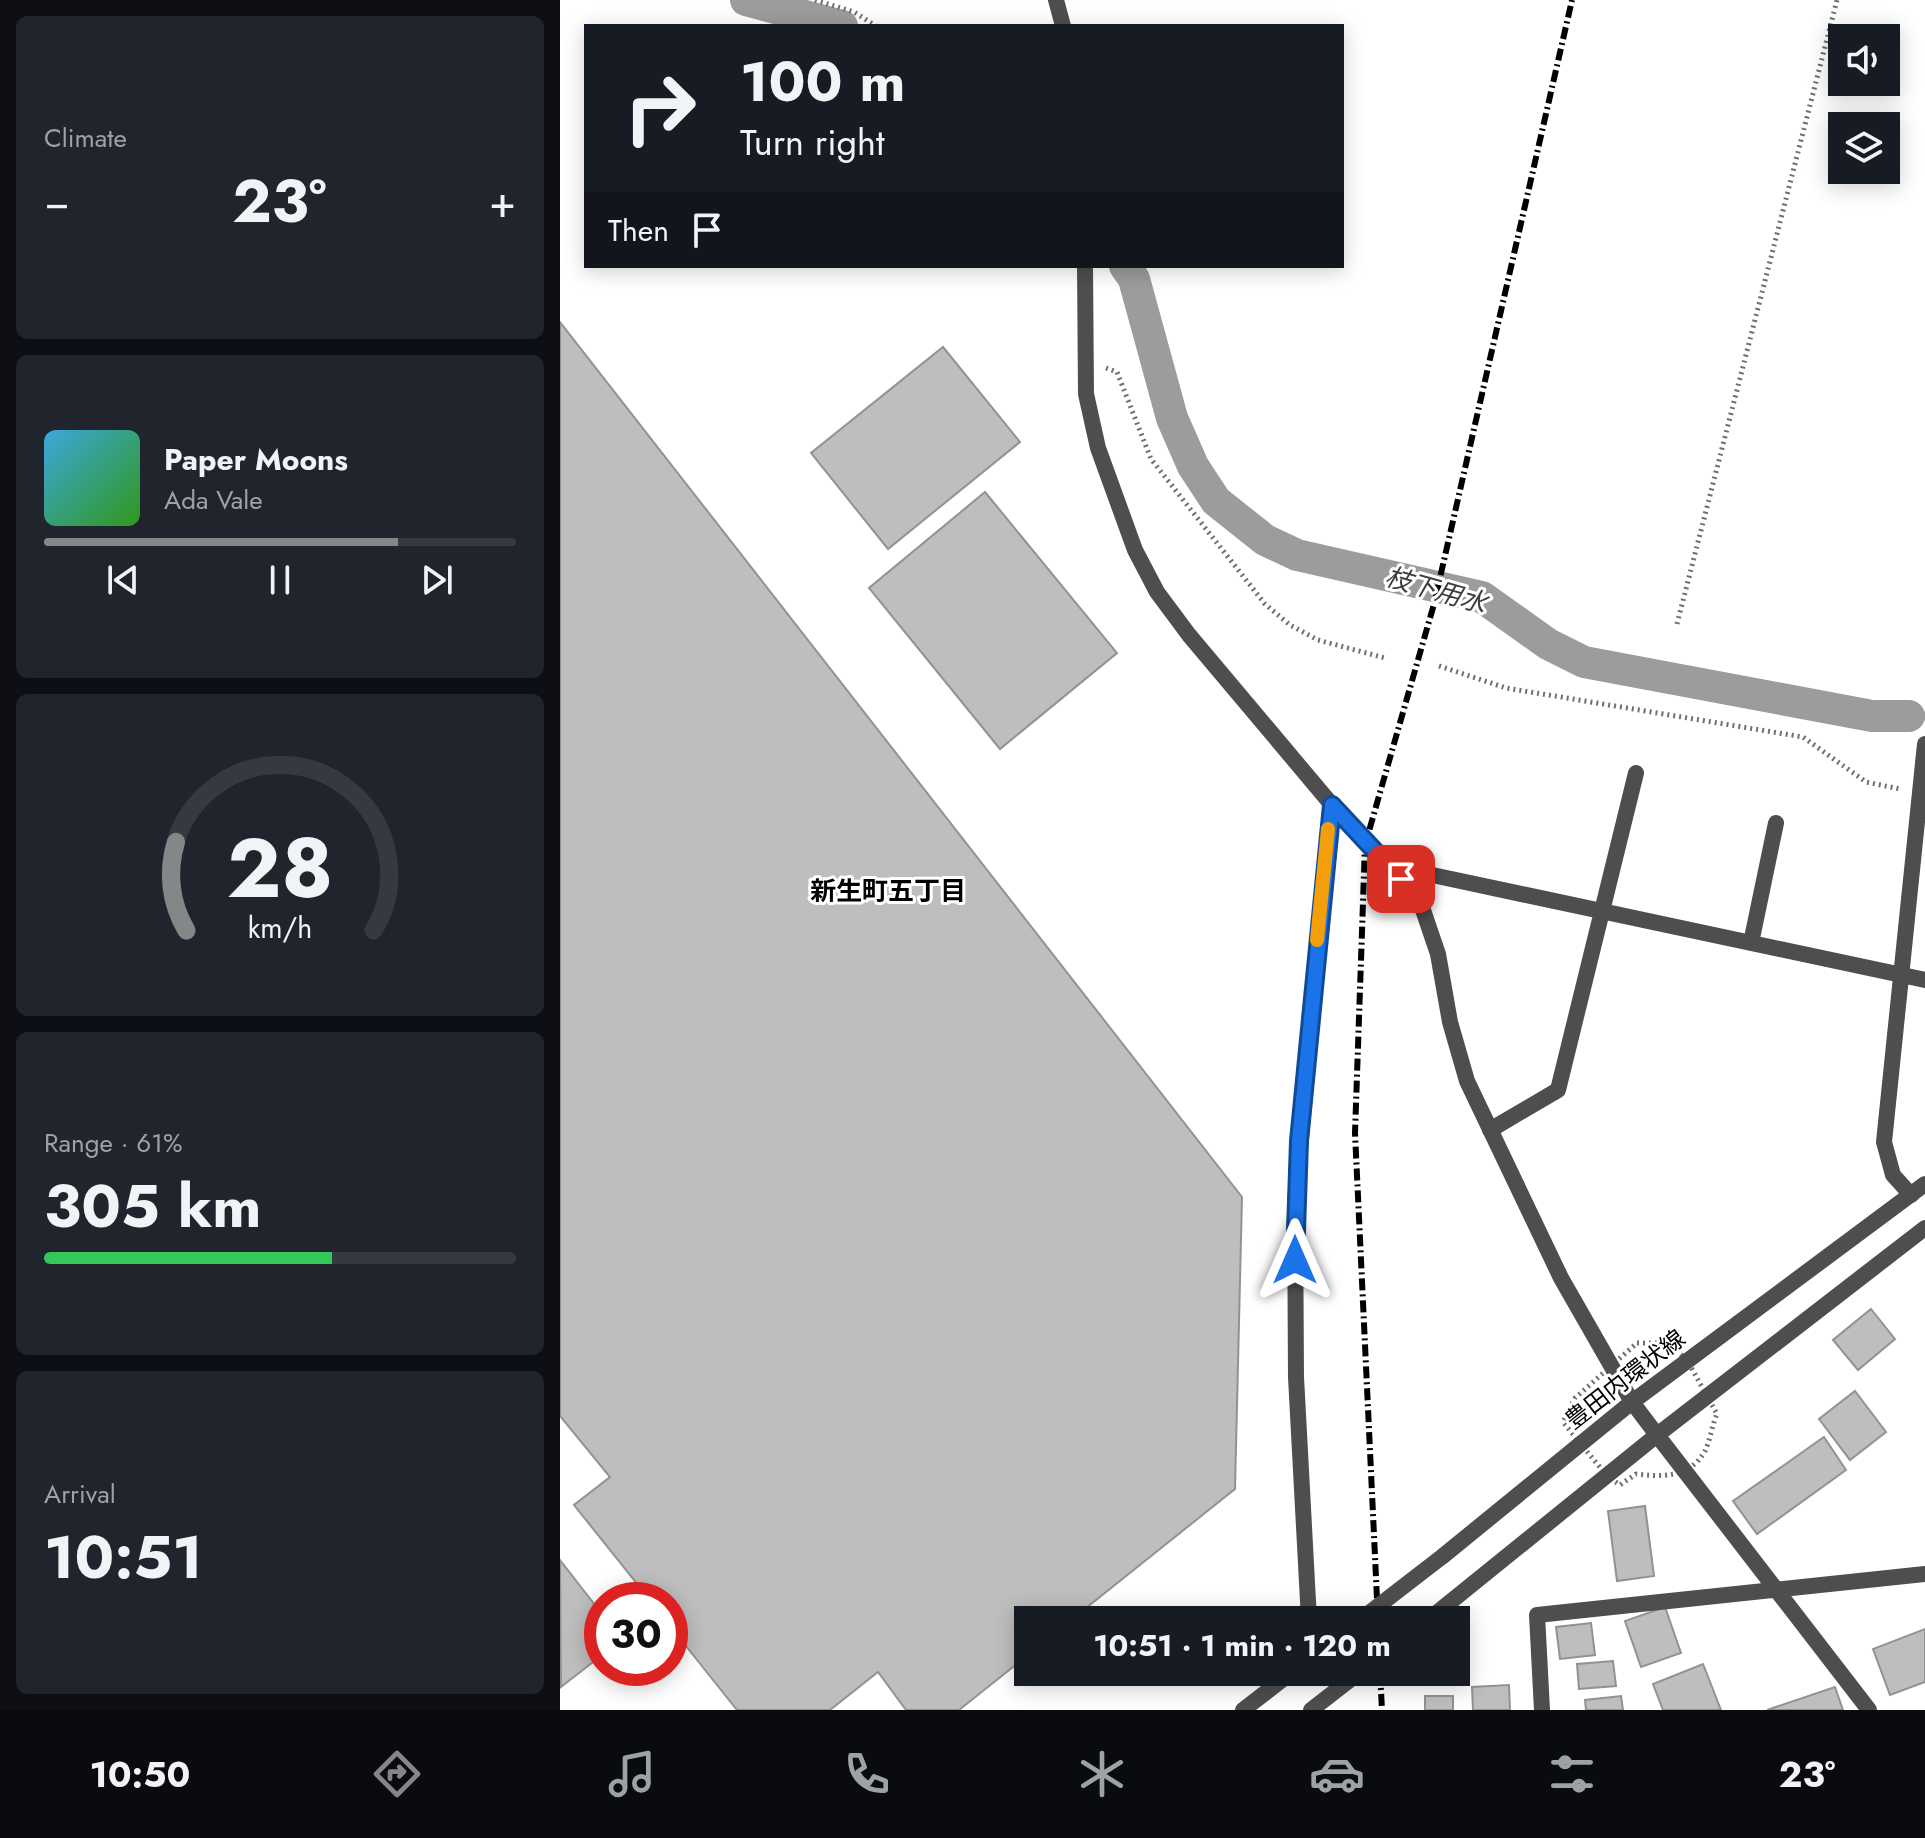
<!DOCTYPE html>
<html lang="en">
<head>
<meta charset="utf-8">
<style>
  body { margin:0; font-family:Jost,"Noto Sans JP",sans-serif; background:#20242c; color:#f1f3f6; height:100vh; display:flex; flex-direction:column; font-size:30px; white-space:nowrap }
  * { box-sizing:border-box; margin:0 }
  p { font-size:26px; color:#9ea1a6 }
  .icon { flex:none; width:44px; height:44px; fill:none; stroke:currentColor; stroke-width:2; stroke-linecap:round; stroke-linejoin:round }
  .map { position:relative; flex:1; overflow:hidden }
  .side { display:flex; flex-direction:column; gap:16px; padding:16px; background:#0d0f14; width:560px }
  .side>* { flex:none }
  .hud { position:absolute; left:24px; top:24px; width:760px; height:244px; border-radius:0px; box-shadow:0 4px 20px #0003; background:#171b24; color:#f1f3f6; overflow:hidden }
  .buttons { position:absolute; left:1268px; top:24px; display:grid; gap:16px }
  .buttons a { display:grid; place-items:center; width:72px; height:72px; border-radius:0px; background:#171b24; box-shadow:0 4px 20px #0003; font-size:40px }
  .speed { position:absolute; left:24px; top:1582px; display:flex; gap:16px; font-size:40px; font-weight:700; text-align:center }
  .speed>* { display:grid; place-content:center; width:104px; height:104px; border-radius:50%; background:#171b24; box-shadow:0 4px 20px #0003; line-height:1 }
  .speed .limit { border:12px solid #d22; background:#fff; color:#111 }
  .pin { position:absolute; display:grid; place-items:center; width:68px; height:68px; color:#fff; margin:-34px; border-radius:16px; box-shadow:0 4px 12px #0006 }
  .me { position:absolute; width:88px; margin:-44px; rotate:0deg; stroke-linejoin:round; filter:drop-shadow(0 0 6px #0008) }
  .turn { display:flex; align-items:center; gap:28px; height:168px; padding:0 24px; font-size:36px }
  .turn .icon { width:104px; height:104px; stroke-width:2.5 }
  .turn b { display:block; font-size:56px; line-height:68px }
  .then { display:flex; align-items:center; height:76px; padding:0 24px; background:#0003; gap:16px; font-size:30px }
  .big { font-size:60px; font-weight:700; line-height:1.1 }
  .side .card { flex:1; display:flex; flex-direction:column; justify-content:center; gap:12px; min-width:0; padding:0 28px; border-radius:12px; background:#20242c }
  .side .dial { align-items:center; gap:0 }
  .dial svg { height:208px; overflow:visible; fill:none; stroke:#363941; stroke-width:7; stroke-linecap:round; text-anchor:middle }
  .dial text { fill:#f1f3f6; stroke:none }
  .song { display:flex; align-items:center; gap:24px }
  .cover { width:96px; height:96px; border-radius:12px; background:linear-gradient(135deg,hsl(200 70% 55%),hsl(110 70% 35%)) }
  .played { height:8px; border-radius:4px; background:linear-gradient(90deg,#858687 75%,#363941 75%) }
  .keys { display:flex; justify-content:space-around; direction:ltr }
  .heat { display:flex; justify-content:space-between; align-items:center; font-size:44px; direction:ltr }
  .charge { height:12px; border-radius:6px; background:linear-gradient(90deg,#34c759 61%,#363941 0) }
  .trip { position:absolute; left:454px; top:1606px; width:456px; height:80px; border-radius:0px; background:#171b24; box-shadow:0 4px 20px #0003; font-weight:700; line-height:80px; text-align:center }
  .tab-bar { display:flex; height:128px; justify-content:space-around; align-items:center; background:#090b0e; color:#9ea1a6 }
  .tab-bar .icon { width:56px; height:56px }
  .tab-bar .current { color:#858687 }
  .tab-bar b { font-size:36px; color:#f1f3f6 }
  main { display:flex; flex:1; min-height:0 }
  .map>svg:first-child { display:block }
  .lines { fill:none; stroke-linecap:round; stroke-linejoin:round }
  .stream { stroke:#9c9c9c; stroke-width:9 }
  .canal { stroke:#9c9c9c; stroke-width:32 }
  .building { fill:#bebebe; stroke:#929292; stroke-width:2 }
  .path { stroke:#707070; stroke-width:5; stroke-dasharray:2 4; stroke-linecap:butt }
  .minor { stroke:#4e4e4e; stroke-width:16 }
  .tertiary { stroke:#4e4e4e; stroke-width:16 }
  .rail { stroke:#000; stroke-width:6; stroke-dasharray:12 4 2 4; stroke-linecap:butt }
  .tertiary-bridge { stroke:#4e4e4e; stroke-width:16 }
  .route-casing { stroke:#114b97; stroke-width:20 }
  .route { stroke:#1a73e8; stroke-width:14 }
  .slow { stroke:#f59e0b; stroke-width:14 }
  .labels { text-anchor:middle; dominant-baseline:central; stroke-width:6; stroke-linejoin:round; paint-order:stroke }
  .street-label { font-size:24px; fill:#000; stroke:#fff }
  .water-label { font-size:26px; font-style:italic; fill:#3d3d3d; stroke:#fff }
  .neighbourhood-label { font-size:26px; font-weight:bold; fill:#000; stroke:#fff }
</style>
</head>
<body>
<main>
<section class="side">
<div class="card"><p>Climate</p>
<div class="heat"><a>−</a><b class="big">23°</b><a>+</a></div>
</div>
<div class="card">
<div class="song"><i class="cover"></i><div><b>Paper Moons</b><p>Ada Vale</p></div></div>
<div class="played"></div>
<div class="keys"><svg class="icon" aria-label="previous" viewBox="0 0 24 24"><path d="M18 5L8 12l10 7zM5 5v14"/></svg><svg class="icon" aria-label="pause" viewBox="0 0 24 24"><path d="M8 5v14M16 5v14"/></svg><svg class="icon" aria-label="next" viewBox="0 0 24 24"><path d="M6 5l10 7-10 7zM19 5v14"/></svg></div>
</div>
<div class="card dial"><svg viewBox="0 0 100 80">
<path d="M14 69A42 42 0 1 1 86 69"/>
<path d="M14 69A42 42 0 0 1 10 35" stroke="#858687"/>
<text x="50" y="56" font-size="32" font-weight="700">28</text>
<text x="50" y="72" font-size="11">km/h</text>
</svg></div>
<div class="card"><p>Range · 61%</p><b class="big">305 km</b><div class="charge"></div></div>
<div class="card"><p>Arrival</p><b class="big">10:51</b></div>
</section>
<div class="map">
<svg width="1365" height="1710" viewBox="0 0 1365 1710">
  <rect width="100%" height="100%" fill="#fff"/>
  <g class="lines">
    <path class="stream" d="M1349,716h16"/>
    <path class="canal" d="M186,0l96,26
      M565,266l9,13 38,139 21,48 23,35 49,39 32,15 185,42 66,47 36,18 288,54h37"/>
  </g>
  <path class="building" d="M0,322l682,875 -7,292 -164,131h-43v35l-69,55h-53l-28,-38 -48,38h-93l-67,-84v-26h-20l-76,-95 36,-28 -50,-61z
    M383,347l77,95 -132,107 -77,-96z
    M425,492l132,161 -117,96 -131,-161z
    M1311,1309l24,30 -37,31 -25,-30z
    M1295,1391l31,41 -36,28 -31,-41z
    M1264,1437l22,33 -89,64 -24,-33z
    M1085,1506l9,70 -37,5 -9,-70z
    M0,1560l42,54v41l-41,32z
    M1105,1607l16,46 -40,14 -16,-46z
    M1031,1623l4,32 -35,4 -4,-32z
    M1365,1629v53l-35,13 -17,-46z
    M1053,1661l3,25 -37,3 -2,-25z
    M1143,1664l18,46h-58l-10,-26z
    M949,1685l1,25h-37l-1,-23z
    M1275,1687l8,23h-76z
    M865,1696h28v14h-28z
    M1061,1696l2,14h-37l-1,-10z"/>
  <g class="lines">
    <path class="path" d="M255,0l39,12 22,14
      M546,368l11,4 34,87 114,145 25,21 28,15 67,18
      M1117,624l160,-624
      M879,666l67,22 297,49 63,45 34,7
      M1077,1343h31l19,17 30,54c-5,11 -7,27 -12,37 -15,27 -43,26 -69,23l-16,11 -13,-9 -44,-54 12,-24z"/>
    <path class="minor" d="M496,0l7,26
      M841,879l22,-6 502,107
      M1191,943l25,-120
      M930,1130l68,-40 78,-317
      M1351,1195l-18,-20 -9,-33 41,-398
      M1097,1435l212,275
      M749,1620l-13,-243 -1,-175 37,-397
      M982,1710l-5,-95 388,-41"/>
    <path class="tertiary" d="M525,266l1,128 12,54 37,102 22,42 32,43 143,170 69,74 22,31 15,44 12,68 17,59 94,197 71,124 25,33
      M883,1556l189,-154 293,-218
      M868,1620l229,-185 268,-207
      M683,1710l49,-38
      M751,1710l49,-38"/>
    <path class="rail" d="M818,1620l-23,-487 10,-288 69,-241 138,-604
      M820,1672l2,38"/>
    <path class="tertiary-bridge" d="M800,1620l83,-64"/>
  </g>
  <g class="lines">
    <g class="route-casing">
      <path id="route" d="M735,1260l4,-119 33,-336 69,74"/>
    </g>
    <use href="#route" class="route"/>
    <path class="slow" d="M757,940l11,-111"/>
  </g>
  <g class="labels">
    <g class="street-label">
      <text transform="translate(1065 1379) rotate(-38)">豊田内環状線</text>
    </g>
    <g class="water-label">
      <text transform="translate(876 590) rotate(16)">枝下用水</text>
    </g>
    <g class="neighbourhood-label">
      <text x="328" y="891">新生町五丁目</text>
    </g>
  </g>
</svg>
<div class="buttons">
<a><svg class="icon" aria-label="sound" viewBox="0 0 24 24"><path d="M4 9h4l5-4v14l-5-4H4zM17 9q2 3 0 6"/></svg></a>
<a><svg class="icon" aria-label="layers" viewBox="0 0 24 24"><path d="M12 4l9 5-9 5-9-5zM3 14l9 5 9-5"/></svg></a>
</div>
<div class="speed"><div class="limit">30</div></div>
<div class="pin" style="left:841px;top:879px;background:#d93025"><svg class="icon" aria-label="arrive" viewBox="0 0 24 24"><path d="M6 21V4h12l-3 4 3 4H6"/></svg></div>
<svg class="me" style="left:735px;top:1260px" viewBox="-20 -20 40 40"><path d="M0-17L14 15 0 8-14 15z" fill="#1a73e8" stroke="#fff" stroke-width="4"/></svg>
<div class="trip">10:51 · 1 min · 120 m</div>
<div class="hud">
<div class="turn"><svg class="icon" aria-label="right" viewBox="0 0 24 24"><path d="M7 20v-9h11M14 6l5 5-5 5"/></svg><div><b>100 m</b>Turn right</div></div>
<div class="then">Then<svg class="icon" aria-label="arrive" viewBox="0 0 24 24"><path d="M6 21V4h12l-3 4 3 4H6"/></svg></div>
</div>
</div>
</main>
<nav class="tab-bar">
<b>10:50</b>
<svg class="icon current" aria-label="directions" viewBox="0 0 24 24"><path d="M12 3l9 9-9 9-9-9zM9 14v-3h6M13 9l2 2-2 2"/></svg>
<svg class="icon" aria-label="music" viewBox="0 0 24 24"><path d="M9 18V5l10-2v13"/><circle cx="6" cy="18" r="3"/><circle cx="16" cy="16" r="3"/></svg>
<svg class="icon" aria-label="phone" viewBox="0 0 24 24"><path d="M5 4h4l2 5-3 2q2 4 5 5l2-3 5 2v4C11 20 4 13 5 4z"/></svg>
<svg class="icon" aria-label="climate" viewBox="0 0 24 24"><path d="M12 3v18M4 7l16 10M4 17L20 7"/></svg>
<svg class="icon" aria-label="car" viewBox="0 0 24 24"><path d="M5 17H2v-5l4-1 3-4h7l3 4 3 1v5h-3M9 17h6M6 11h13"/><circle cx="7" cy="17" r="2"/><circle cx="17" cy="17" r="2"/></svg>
<svg class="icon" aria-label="filters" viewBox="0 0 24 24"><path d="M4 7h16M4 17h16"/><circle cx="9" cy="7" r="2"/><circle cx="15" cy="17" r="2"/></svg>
<b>23°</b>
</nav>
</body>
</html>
